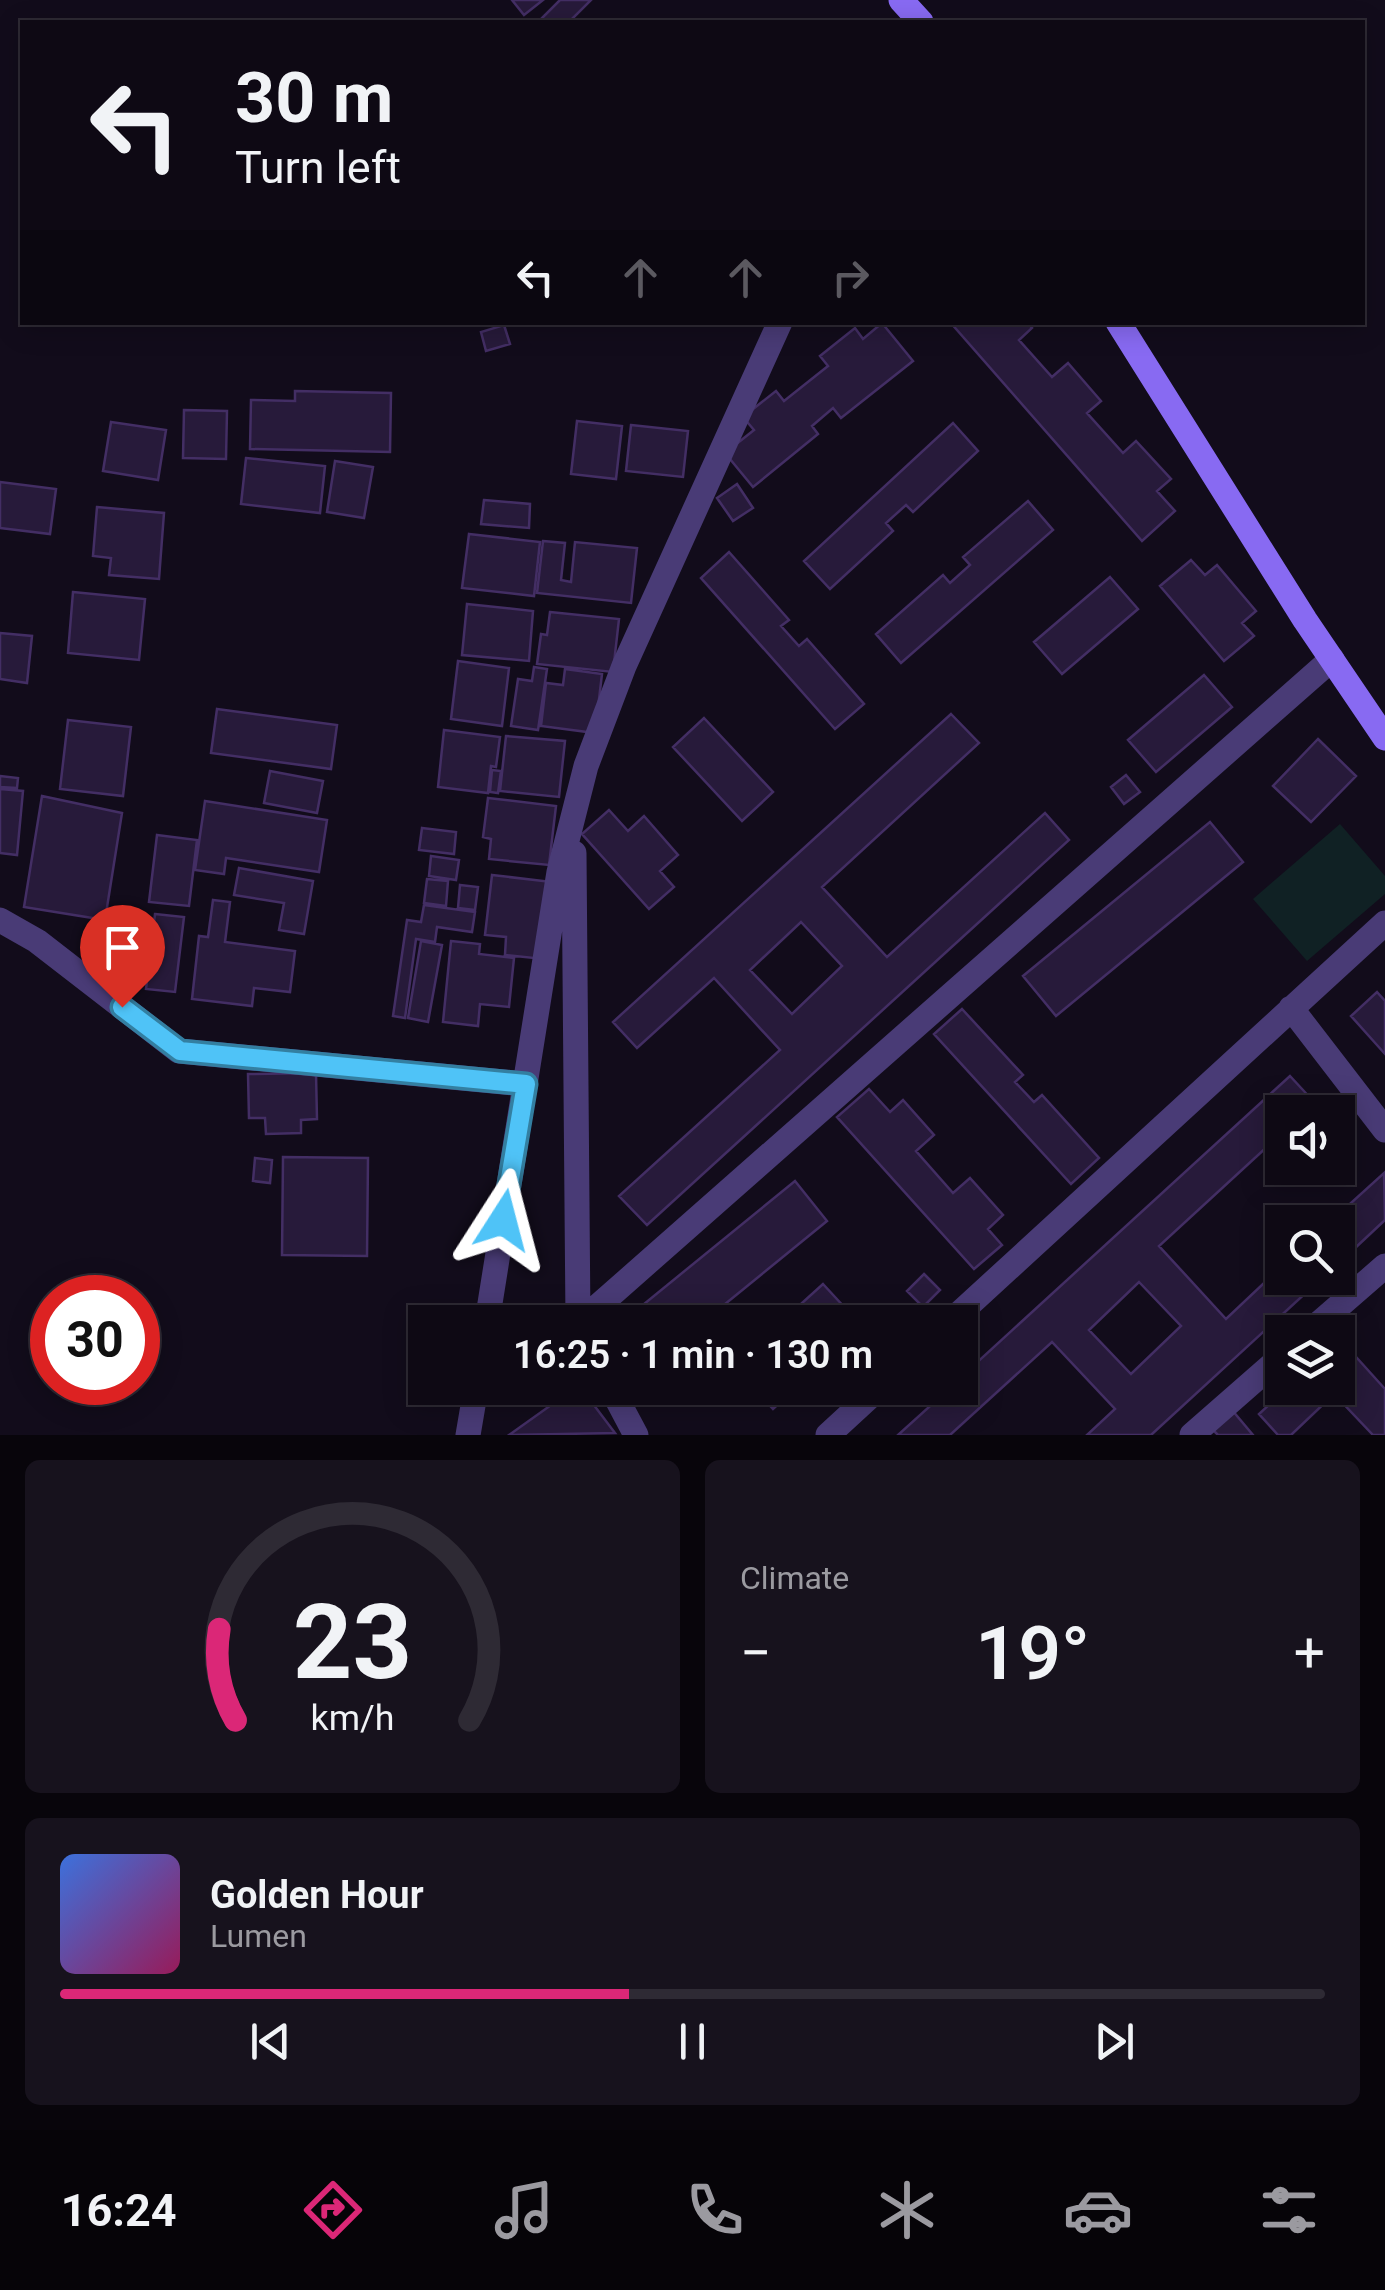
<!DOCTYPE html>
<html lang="en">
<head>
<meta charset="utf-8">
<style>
  body { margin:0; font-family:Roboto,sans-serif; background:#17121d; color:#f1f3f6; height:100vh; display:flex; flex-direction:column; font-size:38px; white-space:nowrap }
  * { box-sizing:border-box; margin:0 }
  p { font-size:32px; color:#9b9aa0 }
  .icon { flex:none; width:55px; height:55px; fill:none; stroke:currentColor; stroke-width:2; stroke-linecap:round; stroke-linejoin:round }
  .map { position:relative; height:1435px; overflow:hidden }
  .side { display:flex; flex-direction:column; gap:25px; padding:25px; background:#08050b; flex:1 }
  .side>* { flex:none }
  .hud { position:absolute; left:20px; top:20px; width:1345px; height:305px; border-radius:0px; box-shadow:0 5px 25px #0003,0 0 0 2px #2e2a34; background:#0e0914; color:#f1f3f6; overflow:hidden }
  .buttons { position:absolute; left:1265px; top:1095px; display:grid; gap:20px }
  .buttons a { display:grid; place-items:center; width:90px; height:90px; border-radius:0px; background:#0e0914; box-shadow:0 5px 25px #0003,0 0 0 2px #2e2a34; font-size:50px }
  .speed { position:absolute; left:30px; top:1275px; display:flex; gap:20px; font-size:50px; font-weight:700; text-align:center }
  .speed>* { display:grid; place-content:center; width:130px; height:130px; border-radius:50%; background:#0e0914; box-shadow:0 5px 25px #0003,0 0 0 2px #2e2a34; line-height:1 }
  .speed .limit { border:15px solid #d22; background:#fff; color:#111 }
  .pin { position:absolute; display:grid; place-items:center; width:85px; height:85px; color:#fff; margin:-102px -42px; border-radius:50% 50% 50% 0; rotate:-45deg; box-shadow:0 0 10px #0007 }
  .pin .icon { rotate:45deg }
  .me { position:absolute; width:110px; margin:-55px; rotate:9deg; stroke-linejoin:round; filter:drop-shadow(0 0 8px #0008) }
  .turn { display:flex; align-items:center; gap:35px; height:210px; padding:0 50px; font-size:45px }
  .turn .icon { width:130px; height:130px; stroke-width:2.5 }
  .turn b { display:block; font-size:70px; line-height:85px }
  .lanes { display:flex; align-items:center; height:95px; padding:0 50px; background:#0003; justify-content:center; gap:50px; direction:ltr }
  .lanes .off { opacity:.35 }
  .big { font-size:75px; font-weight:600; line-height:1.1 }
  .side .widget { flex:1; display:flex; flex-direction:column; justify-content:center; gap:15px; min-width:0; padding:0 35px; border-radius:15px; background:#17121d }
  .side .dial { align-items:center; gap:0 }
  .dial svg { height:260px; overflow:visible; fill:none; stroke:#2e2a34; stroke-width:7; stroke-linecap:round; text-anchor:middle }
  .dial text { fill:#f1f3f6; stroke:none }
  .song { display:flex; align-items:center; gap:30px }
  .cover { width:120px; height:120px; border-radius:15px; background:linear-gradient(135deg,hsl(220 70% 55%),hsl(330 70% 35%)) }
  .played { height:10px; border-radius:5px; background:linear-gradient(90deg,#db2777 45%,#2e2a34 45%) }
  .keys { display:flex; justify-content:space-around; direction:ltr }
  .heat { display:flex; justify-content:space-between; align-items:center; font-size:55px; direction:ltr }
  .side .tiles { flex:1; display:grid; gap:25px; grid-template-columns:1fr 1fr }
  .widget:last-child { grid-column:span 2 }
  .trip { position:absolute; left:408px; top:1305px; width:570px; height:100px; border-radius:0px; background:#0e0914; box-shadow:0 5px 25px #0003,0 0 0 2px #2e2a34; font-weight:600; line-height:100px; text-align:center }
  .tab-bar { display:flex; height:160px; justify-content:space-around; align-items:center; background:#060408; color:#9b9aa0 }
  .tab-bar .icon { width:70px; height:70px }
  .tab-bar .current { color:#db2777 }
  .tab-bar b { font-size:45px; color:#f1f3f6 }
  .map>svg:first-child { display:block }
  .green { fill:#102124 }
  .building { fill:#271a3a; stroke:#432e64; stroke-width:2.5; fill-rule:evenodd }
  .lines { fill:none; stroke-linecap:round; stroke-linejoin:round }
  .street { stroke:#493b76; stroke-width:25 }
  .secondary { stroke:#886af2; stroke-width:25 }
  .route-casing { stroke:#337fa1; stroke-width:25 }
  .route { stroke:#4fc3f7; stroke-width:18 }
</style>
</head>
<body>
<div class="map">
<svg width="1385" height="1435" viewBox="0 0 1385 1435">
  <rect width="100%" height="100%" fill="#120c1b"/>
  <path class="green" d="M1340,824l45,52v18l-78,67 -54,-62z"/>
  <path class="building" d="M512,0h31l-19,15z
    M560,0h31l-22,22h-31z
    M950,322h77l5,6 -13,12 33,37 16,-14 33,38 -14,12 36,40 13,-12 35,38 -14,12 18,20 -33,30z
    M882,323l31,38 -72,57 -8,-10 -21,18 6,8 -65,53 -28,-34 29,-23 -11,-13 33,-26 8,10 44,-35 -8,-10 35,-28 8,11z
    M504,325l6,19 -24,7 -5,-19z
    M295,391l96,2 -1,59 -140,-3 1,-49 44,1z
    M184,410l43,1 -1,48 -43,-1z
    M577,421l45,5 -6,53 -45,-5z
    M111,422l55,8 -8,50 -55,-9z
    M953,423l25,28 -65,61 -7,-7 -20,18 7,8 -63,58 -26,-28z
    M631,425l57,6 -5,46 -57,-6z
    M246,458l79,8 -5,47 -79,-9z
    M335,461l38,6 -9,51 -37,-6z
    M0,482l56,7 -6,45 -50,-6z
    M737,484l16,24 -20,13 -16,-23z
    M484,500l46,4 -1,24 -48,-4z
    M1028,501l25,29 -152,133 -25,-29 67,-59 7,8 20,-18 -7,-8z
    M97,507l67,6 -5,66 -50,-4 2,-17 -18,-2z
    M469,534l71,8 -6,54 -72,-8z
    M543,541l22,2 -4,37 10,2 4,-40 62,6 -6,55 -94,-10z
    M729,552l60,68 -8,6 18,20 8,-7 57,65 -29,25 -134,-151z
    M1191,560l14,15 12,-10 39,46 -14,12 12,13 -30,25 -64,-75z
    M1110,577l28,32 -76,65 -28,-32z
    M73,592l72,7 -6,61 -71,-7z
    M467,604l66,7 -4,50 -67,-6z
    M550,612l69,7 -6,53 -76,-8 4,-30 6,1z
    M0,633l32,3 -5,47 -27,-4z
    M458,661l51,7 -7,58 -51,-7z
    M534,667l13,2 -9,61 -27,-4 7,-47 14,2z
    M565,669l37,5 -7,59 -54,-7 5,-43 17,2z
    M1204,675l28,32 -76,65 -28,-32z
    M217,709l120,16 -6,44 -120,-16z
    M951,714l28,29 -157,144 65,70 158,-144 24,27 -422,385 -28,-29 161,-146 -66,-72 -77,70 -24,-26zM801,922l41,44 -50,48 -42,-44z
    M704,718l69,74 -31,29 -69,-74z
    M68,720l63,7 -8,69 -63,-7z
    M444,730l56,7 -4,30 -5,-1 -3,27 -50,-6z
    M506,736l59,5 -6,56 -59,-6z
    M1318,739l38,37 -45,46 -38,-36z
    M492,770l9,1 -3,22 -8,-1z
    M270,771l53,10 -6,32 -53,-10z
    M1126,775l14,17 -16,12 -13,-17z
    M0,776l18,2 -1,10 -17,-1z
    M0,789l23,2 -6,64 -17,-2z
    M42,796l80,17 -17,107 -81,-13z
    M488,798l68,8 -7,59 -60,-6 2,-20 -8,-2z
    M205,801l122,19 -8,52 -93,-14 -2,16 -29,-4z
    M609,810l19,21 16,-15 34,39 -18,16 14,16 -25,22 -67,-75z
    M1210,822l33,40 -187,154 -33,-40z
    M422,828l34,4 -2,22 -35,-4z
    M157,835l40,5 -8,66 -40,-4z
    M431,856l28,4 -3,20 -27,-4z
    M239,868l74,13 -9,53 -25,-4 5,-27 -50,-8z
    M492,875l60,7 -9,77 -38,-4 1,-18 -21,-2z
    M427,879l21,2 -2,25 -22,-3z
    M460,885l18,2 -3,23 -17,-2z
    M213,900l17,2 -5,40 70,9 -5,41 -36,-4 -2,18 -60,-7 7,-63 9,1z
    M424,905l51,7 -3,20 -35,-5 -2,15 -19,-3 -11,79 -12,-2 14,-96 14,2z
    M155,914l29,3 -9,75 -29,-3z
    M421,941l21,4 -14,77 -20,-4z
    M451,941l29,3 -1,10 35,4 -5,49 -29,-3 -2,22 -35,-4z
    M1377,992l8,9v53l-34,-38z
    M962,1009l61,66 -8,7 19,20 8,-7 57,63 -28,26 -137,-150z
    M316,1073l1,46 -16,1v13l-35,1 -1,-16h-16l-1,-44z
    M1290,1076l25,27 -11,9h-22v21l-123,113 67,73 56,-53v12h40l-171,157h-64l28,-26 -63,-67 -102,93h-52l52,-47h10v-10zM1139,1282l42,44 -50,48 -42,-44z
    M869,1089l21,23 13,-12 31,35 -18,16 37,42 17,-15 33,37 -15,14 14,16 -28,24 -137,-152z
    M283,1157l85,1 -1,98 -85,-1z
    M255,1158l17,2 -2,23 -17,-2z
    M1384,1173l1,47 -47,44v-42h-8z
    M795,1181l32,40 -124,101h-81z
    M924,1274l16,16 -17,17 -16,-16z
    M823,1284l35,38h-77z
    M517,1310l39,1v11h-39z
    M1339,1338l46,51v46h-12l-39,-41 -43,41h-13l-19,-21 28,-26h51z
    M575,1388h6l34,45 -106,2z
    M754,1388h42l-23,21z
    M1232,1410l21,25h-35l-7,-7z"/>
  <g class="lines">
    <path class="street" d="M574,853l4,469
      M0,920l37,21 142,110 346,33
      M1291,1008l94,122
      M487,1322l72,-450 27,-106 38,-100 156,-344
      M580,1322l752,-663
      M950,1322l435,-399
      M1309,1332l76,-66
      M611,1388l25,47
      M468,1435l8,-47
      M828,1435l51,-47
      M1192,1435l90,-79"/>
    <path class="secondary" d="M901,0l20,22
      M1118,322l187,298 80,118"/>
  </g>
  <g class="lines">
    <g class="route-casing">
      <path id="route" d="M122,1007l58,44 346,33 -23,136"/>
    </g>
    <use href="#route" class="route"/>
  </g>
</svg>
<div class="buttons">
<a><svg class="icon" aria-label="sound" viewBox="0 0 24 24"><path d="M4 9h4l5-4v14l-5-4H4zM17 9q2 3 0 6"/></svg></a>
<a><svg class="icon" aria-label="search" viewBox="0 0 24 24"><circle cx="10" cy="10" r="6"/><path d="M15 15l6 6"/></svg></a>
<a><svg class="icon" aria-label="layers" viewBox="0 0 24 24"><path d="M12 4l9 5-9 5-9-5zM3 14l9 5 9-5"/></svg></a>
</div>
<div class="speed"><div class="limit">30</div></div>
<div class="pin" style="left:122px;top:1007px;background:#d93025"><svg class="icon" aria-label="arrive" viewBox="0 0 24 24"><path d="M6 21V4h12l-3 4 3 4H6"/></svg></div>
<svg class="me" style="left:503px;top:1220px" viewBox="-20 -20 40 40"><path d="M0-17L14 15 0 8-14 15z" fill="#4fc3f7" stroke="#fff" stroke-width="4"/></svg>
<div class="trip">16:25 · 1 min · 130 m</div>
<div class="hud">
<div class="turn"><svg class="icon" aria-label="left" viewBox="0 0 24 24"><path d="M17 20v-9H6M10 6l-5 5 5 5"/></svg><div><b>30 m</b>Turn left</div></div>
<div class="lanes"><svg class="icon" aria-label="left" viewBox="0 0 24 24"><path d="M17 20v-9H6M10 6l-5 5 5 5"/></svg><svg class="icon off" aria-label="ahead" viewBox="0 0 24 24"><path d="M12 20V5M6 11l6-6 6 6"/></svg><svg class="icon off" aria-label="ahead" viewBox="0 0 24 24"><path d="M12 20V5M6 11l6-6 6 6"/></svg><svg class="icon off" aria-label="right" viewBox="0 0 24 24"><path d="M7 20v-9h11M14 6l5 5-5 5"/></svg></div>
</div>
</div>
<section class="side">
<div class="tiles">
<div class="widget dial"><svg viewBox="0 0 100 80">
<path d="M14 69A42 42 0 1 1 86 69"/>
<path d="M14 69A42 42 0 0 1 9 41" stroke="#db2777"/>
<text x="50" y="56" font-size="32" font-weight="700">23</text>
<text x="50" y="72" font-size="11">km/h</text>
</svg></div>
<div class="widget"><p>Climate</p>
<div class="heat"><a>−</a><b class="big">19°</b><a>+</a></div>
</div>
<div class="widget">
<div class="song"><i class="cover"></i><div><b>Golden Hour</b><p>Lumen</p></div></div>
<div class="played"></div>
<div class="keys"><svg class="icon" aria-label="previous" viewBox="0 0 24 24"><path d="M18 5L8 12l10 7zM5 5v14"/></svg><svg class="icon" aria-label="pause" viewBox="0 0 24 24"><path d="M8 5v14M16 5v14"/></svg><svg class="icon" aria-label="next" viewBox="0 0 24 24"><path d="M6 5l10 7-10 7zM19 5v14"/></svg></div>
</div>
</div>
</section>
<nav class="tab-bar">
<b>16:24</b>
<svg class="icon current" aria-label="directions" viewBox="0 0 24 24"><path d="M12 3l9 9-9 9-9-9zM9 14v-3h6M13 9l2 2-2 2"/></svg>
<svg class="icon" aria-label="music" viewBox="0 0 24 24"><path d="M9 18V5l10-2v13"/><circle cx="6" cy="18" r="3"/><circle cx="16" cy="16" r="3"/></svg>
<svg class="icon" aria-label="phone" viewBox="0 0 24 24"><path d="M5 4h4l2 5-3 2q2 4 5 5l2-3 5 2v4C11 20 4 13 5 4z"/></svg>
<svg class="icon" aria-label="climate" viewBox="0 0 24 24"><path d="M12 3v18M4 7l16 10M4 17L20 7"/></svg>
<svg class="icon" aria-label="car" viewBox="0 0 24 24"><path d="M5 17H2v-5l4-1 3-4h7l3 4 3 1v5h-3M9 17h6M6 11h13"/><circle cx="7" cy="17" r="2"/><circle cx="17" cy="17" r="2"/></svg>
<svg class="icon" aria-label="filters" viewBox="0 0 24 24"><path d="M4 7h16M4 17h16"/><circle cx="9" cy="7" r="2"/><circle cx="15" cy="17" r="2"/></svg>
</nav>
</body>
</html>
